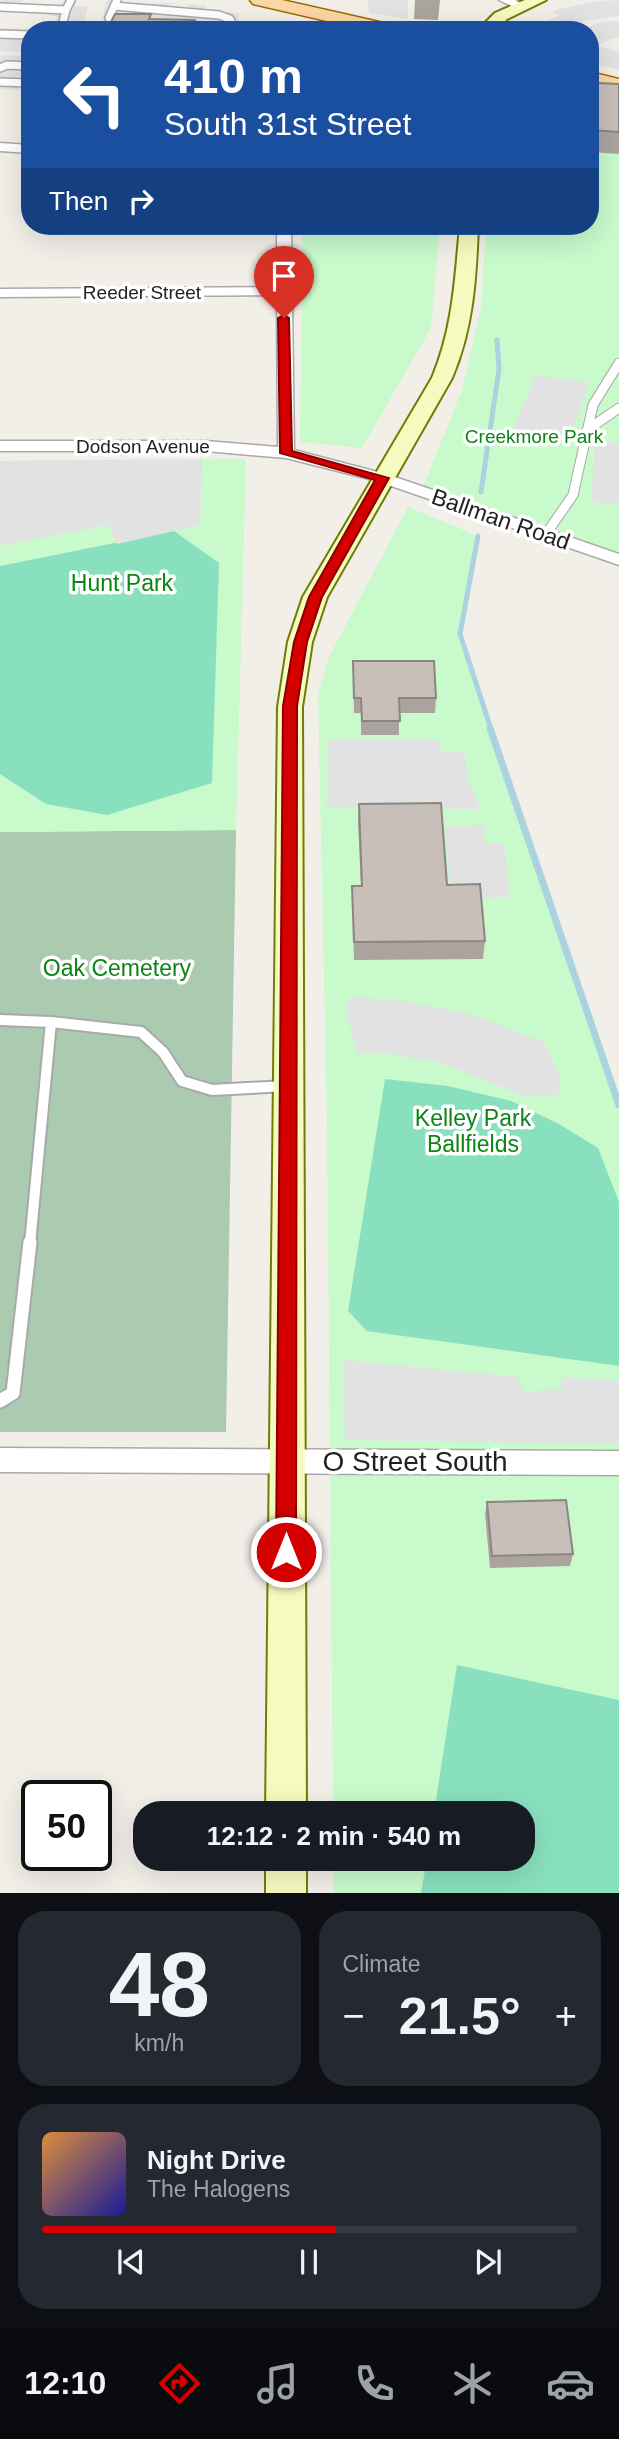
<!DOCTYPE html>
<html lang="en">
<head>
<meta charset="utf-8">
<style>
  body { margin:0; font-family:Arial,sans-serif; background:#242831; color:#f1f3f6; height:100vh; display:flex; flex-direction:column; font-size:26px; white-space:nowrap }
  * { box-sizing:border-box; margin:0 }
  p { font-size:23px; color:#9ea1a6 }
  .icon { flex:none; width:38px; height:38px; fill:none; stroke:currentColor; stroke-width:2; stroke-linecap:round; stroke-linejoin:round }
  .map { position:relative; height:1893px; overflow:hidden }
  .side { display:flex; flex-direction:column; gap:18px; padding:18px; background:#0d0f14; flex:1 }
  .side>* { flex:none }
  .hud { position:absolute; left:21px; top:21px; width:578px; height:214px; border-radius:28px; box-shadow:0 7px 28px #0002; background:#1a4fa0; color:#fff; overflow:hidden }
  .speed { position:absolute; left:21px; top:1780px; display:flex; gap:14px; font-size:35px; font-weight:700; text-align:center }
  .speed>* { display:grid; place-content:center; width:91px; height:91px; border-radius:50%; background:#171b24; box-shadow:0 7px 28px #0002; line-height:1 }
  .speed .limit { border:4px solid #111; border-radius:10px; background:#fff; color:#111 }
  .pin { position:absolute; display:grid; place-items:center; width:60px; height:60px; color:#fff; margin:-72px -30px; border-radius:50% 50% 50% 0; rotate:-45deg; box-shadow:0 0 7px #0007 }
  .pin .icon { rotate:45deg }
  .me { position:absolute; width:77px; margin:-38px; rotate:0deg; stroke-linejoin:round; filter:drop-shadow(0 0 5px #0008) }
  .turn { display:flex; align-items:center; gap:24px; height:147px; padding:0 28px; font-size:32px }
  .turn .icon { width:91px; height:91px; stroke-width:2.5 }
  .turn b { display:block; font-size:49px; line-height:60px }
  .then { display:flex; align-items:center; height:66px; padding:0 28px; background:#0003; gap:14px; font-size:26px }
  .big { font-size:52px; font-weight:700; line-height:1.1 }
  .side .widget { flex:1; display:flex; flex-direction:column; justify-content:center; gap:10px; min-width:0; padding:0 24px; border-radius:28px; background:#242831 }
  .side .dial { align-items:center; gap:0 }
  .dial b { font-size:91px; line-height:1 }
  .song { display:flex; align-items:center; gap:21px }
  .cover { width:84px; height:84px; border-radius:10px; background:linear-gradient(135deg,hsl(30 70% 55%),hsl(240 70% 35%)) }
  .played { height:7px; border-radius:4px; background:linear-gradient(90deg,#d40000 55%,#363941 55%) }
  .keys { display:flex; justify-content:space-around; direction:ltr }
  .heat { display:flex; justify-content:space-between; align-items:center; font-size:38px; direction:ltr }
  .side .tiles { flex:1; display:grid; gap:18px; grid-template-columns:1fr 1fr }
  .widget:last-child { grid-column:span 2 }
  .trip { position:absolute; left:133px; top:1801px; width:402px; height:70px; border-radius:28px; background:#171b24; box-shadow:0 7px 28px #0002; font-weight:700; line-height:70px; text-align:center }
  .dock { display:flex; height:112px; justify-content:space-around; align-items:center; background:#090b0e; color:#9ea1a6 }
  .dock .icon { width:49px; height:49px }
  .dock .current { color:#d40000 }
  .dock b { font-size:32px; color:#f1f3f6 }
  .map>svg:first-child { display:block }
  .cemetery { fill:#aacbaf }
  .park { fill:#c8facc }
  .pitch { fill:#88e0be }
  .parking { fill:#e2e2e2 }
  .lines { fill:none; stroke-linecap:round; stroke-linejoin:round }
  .stream-far1 { stroke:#aad3df; stroke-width:5 }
  .stream { stroke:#aad3df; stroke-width:7 }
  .lane-far3-casing { stroke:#a9a9a9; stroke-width:10 }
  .lane-far2-casing { stroke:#a9a9a9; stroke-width:11 }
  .lane-far1-casing { stroke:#a9a9a9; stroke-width:14 }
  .lane-casing { stroke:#a9a9a9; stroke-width:17 }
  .street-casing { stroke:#a9a9a9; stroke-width:3 }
  .secondary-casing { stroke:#707d05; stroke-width:4 }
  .primary-casing { stroke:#a06b00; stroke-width:3 }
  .lane-far3 { stroke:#fff; stroke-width:7 }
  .lane-far2 { stroke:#fff; stroke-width:9 }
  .lane-far1 { stroke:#fff; stroke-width:10 }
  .lane { stroke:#fff; stroke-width:13 }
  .street { fill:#fff; fill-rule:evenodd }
  .secondary { fill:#f7fabf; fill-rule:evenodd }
  .primary { fill:#fcd6a4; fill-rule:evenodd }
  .wall { fill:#aba49e }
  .building { fill:#c7bfb8; stroke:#8b8681; stroke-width:2 }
  .route { fill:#d40000; stroke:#8a0000; stroke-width:2 }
  .labels { text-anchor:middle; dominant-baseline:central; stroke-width:7; stroke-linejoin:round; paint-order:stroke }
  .far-street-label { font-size:19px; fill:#222; stroke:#fff }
  .far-park-label { font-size:19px; fill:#0c8416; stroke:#fff }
  .street-label { font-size:23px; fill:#222; stroke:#fff }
  .park-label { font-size:23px; fill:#0c8416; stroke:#fff }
  .near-street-label { font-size:28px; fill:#222; stroke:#fff }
</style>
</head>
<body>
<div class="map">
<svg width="619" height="1893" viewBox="0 0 619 1893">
  <rect width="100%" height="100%" fill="#f2efe9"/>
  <path class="cemetery" d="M236,830l-10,602h-226v-600z"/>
  <path class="park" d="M590,152l29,2v400l-198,-62 41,-102 19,-82 5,-82h104z
    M302,226h138l-9,102 -69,120 -62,-6z
    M246,459l-10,371 -236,2v-371z
    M408,507l70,29 -18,98 51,157 108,314v788h-286v-34l190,-1v-45h-190l-6,-692 -9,-425 10,-37z"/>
  <path class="pitch" d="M174,531l45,32 -7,220 -105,32 -61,-11 -46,-30v-208z
    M385,1079l63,7 63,15 48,23 39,24 21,54v164l-252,-35 -19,-20z
    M457,1665l162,35v193h-198l6,-34 96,-1v-45h-89z"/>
  <path class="parking" d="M1,0h22l-2,6h25l15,-2 3,-4h12l-1,6 13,1 -6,23h-52v9h-6l-3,13 -21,-1v-23l40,2 11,-3 7,-9 -11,-6 -47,-2z
    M107,0h14l2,4 53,-1 -7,2 3,4 17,-1 -2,-4 18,1 2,6 32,2 -1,13 -3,4h-102l-22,-4 -9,-7z
    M368,0h40v19l-39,-6z
    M619,0v16l-35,5 -21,9h-45l16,-10 11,2 15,-7 -8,-3 4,-2 35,-8z
    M619,21v16l-14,4 -8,5 22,6v18l-29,-7v-13l6,-4 -6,-1v-15h-11l23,-8z
    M3,55l27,1v34l-30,-1v-31z
    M535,375l54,8 -20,57 -56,-9z
    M595,440l24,2v62l-28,-2z
    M202,459l-2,66 -83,19 -10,-19 -107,21v-85z
    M327,740h112l3,12 22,-1 4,27 12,31 -153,-2z
    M483,825l2,18h19l6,54 -45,1 -15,-8 -5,-64z
    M349,997l48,3 77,15 71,28 14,31v21l-32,2 -86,-34 -50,-9 -34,-1 -10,-39z
    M343,1360l176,17 4,14 39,-1 -2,-13 59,4v63l-274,-4z"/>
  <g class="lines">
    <path class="stream-far1" d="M481,492l18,-123 -2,-29
      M478,536l-18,98 31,95"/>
    <path class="stream" d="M490,728l129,377"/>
    <g class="lane-far3-casing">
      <path id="lane-far3" d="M117,0l-8,18 2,4 12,2
        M114,6l105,9 11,4 2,4 -10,6 -38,-2
        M0,7l66,3 5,-10
        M61,30l5,-20
        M0,34l30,1
        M0,68l7,-3 23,1
        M0,82l30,1"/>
    </g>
    <g class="lane-far2-casing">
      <path id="lane-far2" d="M587,430l32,-22
        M546,534l27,-39 20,-90 26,-42"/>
    </g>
    <g class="lane-far1-casing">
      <path id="lane-far1" d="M0,1020l51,2 90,10 22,20 19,29 30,9 74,-4
        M30,1244l21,-222"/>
    </g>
    <g class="lane-casing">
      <path id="lane" d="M0,1401l13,-8 17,-151"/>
    </g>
    <g class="street-casing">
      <path id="street" d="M499,0h16l11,6 -6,4z
        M0,143l30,2v8l-30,-2z
        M277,226h14l3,224 95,25 230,79v11l-242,-84 -91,-23 -80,-7h-206v-10h206l72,6 -1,-152 -277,2v-8l277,-2z
        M0,1448l619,3v24l-619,-3z"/>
    </g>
    <g class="secondary-casing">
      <path id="secondary" d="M525,0h21l-39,19 -11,11h-18l17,-17z
        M460,226h18c-2,53 -5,103 -26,152l-125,219 -15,45 -10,65 4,1106h-40l12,-1106 10,-65 15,-45 129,-219c21,-50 23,-99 28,-152z
        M266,1858h40v35h-40z"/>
    </g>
    <g class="primary-casing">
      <path id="primary" d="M250,0h32l115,26 3,4h-34l-113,-26z
        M590,72l29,7v12l-29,-7z"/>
    </g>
    <use href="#lane-far3" class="lane-far3"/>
    <use href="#lane-far2" class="lane-far2"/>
    <use href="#lane-far1" class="lane-far1"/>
    <use href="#lane" class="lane"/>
    <use href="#street" class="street"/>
    <use href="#secondary" class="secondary"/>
    <use href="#primary" class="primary"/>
  </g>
  <path class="wall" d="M415,0h25l-2,20 -24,-1z
    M590,84h29v70l-29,-2z
    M353,661l83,37 -1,15h-36v22h-38v-22h-7z
    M359,804l88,81 38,56 -2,18 -129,1 -2,-74h9l-3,-64z
    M487,1502l86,52 -3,12 -80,2 -5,-54z"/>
  <path class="building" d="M115,14h36l-2,5 46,1 -1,10h-88l2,-7 3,-1z
    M599,83l20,1v48l-29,-2v-46z
    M353,661h81l2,37h-37l1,23h-38l-1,-23h-7z
    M441,803l6,82 33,-1 5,57 -131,1 -2,-56h10l-3,-82z
    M566,1500l7,54 -81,2 -5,-54z"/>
  <path class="route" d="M284,315l5,3 3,133 97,27 -67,119 -15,45 -10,64 -1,846 -2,7 -8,3 -7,-3 -3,-7 7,-846 11,-64 15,-45 66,-117 -95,-27 -2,-135z"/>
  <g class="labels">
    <g class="far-street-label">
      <text x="142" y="292">Reeder Street</text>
      <text x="143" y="446">Dodson Avenue</text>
    </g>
    <g class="far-park-label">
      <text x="534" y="436">Creekmore Park</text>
    </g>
    <g class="street-label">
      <text transform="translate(501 519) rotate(19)">Ballman Road</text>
    </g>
    <g class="park-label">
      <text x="122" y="583">Hunt Park</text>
      <text x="117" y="968">Oak Cemetery</text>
      <text x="473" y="1118">Kelley Park<tspan x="473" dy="26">Ballfields</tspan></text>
    </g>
    <g class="near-street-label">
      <text x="415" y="1461">O Street South</text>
    </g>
  </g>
</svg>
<div class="speed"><div class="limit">50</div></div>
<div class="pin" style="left:284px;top:318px;background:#d93025"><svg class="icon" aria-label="arrive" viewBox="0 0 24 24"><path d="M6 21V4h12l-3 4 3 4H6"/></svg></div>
<svg class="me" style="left:286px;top:1552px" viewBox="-20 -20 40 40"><circle r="17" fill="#d40000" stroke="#fff" stroke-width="3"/><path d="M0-11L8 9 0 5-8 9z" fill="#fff"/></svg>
<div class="trip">12:12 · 2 min · 540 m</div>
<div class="hud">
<div class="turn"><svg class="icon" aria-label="left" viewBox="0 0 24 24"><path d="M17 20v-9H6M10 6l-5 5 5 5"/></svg><div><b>410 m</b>South 31st Street</div></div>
<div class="then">Then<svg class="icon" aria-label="right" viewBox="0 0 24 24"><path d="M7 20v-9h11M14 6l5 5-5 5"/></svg></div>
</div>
</div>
<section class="side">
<div class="tiles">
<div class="widget dial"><b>48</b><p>km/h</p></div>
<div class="widget"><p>Climate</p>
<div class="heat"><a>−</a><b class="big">21.5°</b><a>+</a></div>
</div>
<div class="widget">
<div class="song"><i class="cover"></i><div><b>Night Drive</b><p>The Halogens</p></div></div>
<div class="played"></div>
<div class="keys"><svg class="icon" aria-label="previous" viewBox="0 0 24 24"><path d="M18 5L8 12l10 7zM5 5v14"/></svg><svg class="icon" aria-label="pause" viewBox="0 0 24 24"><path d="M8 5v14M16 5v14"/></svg><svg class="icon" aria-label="next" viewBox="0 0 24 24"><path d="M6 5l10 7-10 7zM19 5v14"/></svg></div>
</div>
</div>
</section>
<nav class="dock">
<b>12:10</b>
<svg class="icon current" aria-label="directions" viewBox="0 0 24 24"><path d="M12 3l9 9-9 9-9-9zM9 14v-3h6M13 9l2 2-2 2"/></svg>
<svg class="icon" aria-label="music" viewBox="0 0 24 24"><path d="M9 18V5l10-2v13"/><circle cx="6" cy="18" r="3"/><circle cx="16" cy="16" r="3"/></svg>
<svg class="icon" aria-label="phone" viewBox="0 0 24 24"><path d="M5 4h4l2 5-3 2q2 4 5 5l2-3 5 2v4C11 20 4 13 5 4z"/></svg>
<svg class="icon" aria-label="climate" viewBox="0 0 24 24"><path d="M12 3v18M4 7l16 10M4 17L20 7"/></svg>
<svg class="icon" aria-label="car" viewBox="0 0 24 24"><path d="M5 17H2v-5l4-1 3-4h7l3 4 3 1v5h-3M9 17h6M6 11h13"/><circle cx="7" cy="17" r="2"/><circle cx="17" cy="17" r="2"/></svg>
</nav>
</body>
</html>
